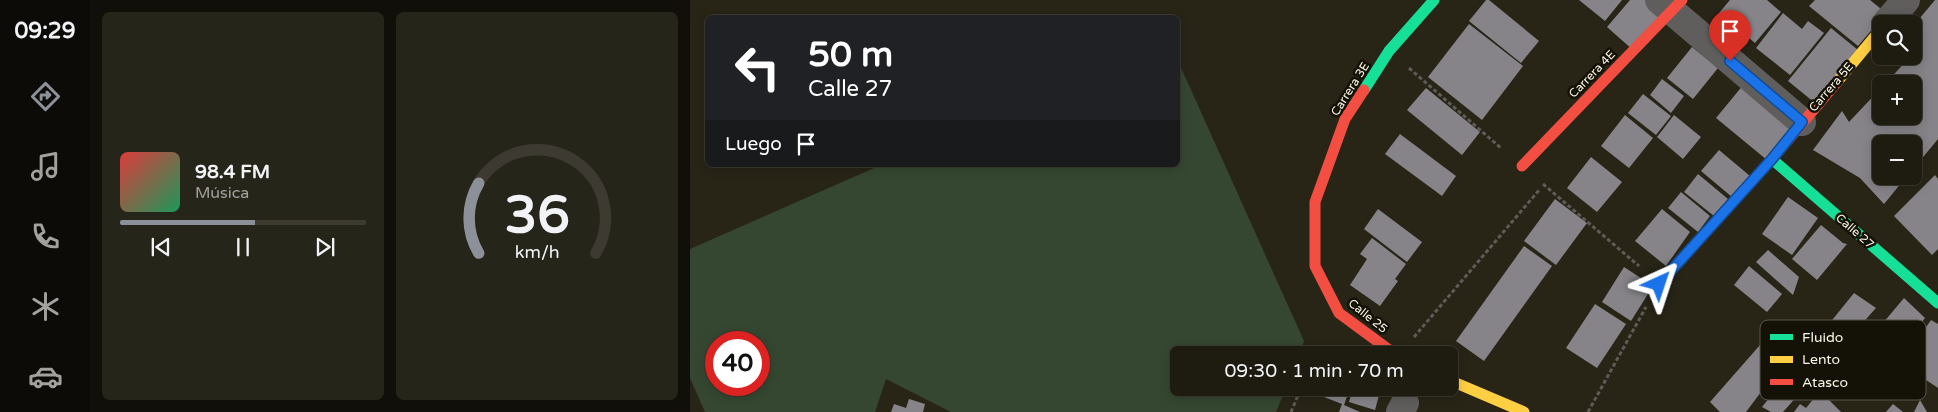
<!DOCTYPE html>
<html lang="es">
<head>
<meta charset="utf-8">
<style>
  body { margin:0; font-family:"Varela Round",sans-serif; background:#26251a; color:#f1f3f6; height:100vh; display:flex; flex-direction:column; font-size:19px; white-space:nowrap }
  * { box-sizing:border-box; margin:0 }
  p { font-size:16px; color:#a1a19f }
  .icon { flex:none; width:28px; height:28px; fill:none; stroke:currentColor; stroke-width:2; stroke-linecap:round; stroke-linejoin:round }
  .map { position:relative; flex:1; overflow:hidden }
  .side { display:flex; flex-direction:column; gap:12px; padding:12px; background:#100f09; width:600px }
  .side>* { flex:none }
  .hud { position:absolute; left:15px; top:15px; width:475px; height:152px; border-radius:8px; box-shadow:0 2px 12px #0003,0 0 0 1px #3c3a31; background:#202124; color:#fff; overflow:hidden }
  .buttons { position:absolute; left:1182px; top:15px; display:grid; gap:10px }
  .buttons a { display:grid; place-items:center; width:50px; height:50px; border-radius:8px; background:#1e1c11; box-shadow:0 2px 12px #0003,0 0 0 1px #3c3a31; font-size:25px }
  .speed { position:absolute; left:15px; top:331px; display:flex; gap:10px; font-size:25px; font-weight:700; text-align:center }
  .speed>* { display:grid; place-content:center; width:65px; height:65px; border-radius:50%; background:#1e1c11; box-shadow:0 2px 12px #0003,0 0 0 1px #3c3a31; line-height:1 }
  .speed .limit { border:8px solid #d22; background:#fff; color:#111 }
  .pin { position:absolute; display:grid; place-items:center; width:42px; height:42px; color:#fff; margin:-51px -21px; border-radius:50% 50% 50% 0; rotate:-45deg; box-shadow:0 0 5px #0007 }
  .pin .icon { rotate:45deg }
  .me { position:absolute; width:55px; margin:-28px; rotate:42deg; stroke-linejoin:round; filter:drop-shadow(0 0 4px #0008) }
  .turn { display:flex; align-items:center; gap:18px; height:105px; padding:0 20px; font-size:22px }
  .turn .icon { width:65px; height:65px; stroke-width:2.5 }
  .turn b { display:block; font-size:35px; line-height:42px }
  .then { display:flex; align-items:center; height:48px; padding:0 20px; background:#0003; gap:10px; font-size:19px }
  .side .widget { flex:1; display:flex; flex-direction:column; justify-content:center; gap:8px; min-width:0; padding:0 18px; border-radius:8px; background:#26251a }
  .side .dial { align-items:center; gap:0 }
  .dial svg { height:130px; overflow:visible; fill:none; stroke:#3c3a31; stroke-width:7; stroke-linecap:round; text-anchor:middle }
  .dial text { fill:#f1f3f6; stroke:none }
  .song { display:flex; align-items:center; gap:15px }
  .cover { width:60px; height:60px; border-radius:8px; background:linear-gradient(135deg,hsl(0 70% 55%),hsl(150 70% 35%)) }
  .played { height:5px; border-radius:2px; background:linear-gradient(90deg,#8c9099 55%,#3c3a31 55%) }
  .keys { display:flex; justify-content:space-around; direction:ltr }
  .side .tiles { flex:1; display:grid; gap:12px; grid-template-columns:repeat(2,1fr) }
  .trip { position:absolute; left:480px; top:346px; width:288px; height:50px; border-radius:8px; background:#1e1c11; box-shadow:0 2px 12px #0003,0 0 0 1px #3c3a31; font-weight:600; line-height:50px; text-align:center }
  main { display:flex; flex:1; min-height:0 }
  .tabs { display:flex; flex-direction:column; width:90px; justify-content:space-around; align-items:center; background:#0c0b07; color:#a1a19f }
  .tabs .icon { width:35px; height:35px }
  .tabs .on { color:#8c9099 }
  .tabs b { font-size:22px; color:#f1f3f6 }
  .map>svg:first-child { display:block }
  .green { fill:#354731; fill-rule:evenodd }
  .building { fill:#868488 }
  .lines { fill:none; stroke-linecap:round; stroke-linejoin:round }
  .path { stroke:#5d5c57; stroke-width:3; stroke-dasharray:4 2.5; stroke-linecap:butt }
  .street { stroke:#5f5e5d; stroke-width:28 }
  .fast { stroke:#16e098; stroke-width:11 }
  .slow { stroke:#ffcf43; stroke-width:11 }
  .jam { stroke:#f24e42; stroke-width:11 }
  .route-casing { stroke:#114b97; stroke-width:12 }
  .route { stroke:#1a73e8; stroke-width:9 }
  .labels { text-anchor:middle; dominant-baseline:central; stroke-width:5; stroke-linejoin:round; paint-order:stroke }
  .street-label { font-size:12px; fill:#f9f5e6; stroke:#141107 }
  .key { fill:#141107; stroke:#59554a; stroke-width:1 }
  .key-label { font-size:14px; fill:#f9f5e6 }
</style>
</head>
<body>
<main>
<nav class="tabs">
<b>09:29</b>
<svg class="icon on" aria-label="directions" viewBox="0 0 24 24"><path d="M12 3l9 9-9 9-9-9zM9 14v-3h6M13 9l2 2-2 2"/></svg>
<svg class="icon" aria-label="music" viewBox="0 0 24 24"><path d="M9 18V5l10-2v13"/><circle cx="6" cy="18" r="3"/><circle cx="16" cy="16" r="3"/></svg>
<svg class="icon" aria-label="phone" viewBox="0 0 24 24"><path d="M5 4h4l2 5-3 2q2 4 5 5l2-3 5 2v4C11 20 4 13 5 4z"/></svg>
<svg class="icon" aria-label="climate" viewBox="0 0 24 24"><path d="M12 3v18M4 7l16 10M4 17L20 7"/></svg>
<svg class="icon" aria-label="car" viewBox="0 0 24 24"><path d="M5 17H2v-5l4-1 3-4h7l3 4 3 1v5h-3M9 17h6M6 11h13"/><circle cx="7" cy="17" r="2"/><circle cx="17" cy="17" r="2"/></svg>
</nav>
<section class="side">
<div class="tiles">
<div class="widget">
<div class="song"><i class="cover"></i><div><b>98.4 FM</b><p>Música</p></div></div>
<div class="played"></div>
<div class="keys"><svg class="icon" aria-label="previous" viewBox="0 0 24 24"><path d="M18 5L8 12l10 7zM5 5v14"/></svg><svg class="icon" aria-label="pause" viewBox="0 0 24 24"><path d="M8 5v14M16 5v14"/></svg><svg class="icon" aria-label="next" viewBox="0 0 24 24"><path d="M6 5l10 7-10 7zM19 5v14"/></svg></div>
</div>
<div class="widget dial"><svg viewBox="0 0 100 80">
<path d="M14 69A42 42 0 1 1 86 69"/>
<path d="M14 69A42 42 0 0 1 14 26" stroke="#8c9099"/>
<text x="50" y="56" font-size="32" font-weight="700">36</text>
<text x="50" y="72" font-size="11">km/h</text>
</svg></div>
</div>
</section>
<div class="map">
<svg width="1248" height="412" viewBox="0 0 1248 412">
  <rect width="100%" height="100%" fill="#282517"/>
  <path class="green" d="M488,61l126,280 -5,14h-120v33h107l-10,24h-325l-65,-33 -11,33h-170l-15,-34v-129l191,-84h297zM26,342h43v43h-43z"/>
  <path class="building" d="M796,0h3l50,41 -18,22 -52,-42z
    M889,0h43l-17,21z
    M940,0h22l14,13 -33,37 -26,-23z
    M1040,0h37l14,12 -26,31 -36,-30z
    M1125,0h55l16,13 -28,33 -49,-40z
    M1245,0h3v139l-24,29v-24h-33v32h26l-23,28 -24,-26 -47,-28 29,-39 7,11 32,-34v28h33v-32h-29l24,-26 -2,-2h7v-31z
    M1093,13l19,16 6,-8 16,12 -34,42 -34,-27z
    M779,24l54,42 -41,54 -54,-43z
    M1141,28l27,22 -43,53 -27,-22z
    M1002,47l26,21 -25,31 -26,-21z
    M972,79l22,17 -13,17 -21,-18z
    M1054,84l51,43 -28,33 -51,-42z
    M736,88l54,44 -18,23 -55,-45z
    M953,94l28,22 -15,19 -28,-22z
    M935,115l28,23 -24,30 -28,-22z
    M984,115l27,22 -18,22 -26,-22z
    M710,134l56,42 -14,20 -57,-42z
    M1029,150l31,26 -18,21 -31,-26z
    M901,157l31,25 -25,30 -30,-24z
    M1008,174l30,25 -14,17 -30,-24z
    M1245,175l3,4v70l-6,6 -38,-39z
    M991,192l29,24 -12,16 -30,-24z
    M1098,197l30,21 -26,37 -30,-21z
    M865,199l32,24 -31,42 -32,-24z
    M688,209l44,33 -15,20 -43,-33z
    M972,209l28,23 -24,34 -31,-25z
    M1131,225l22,18 4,1 -30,36 -25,-21z
    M682,238l34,26 -11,15 3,2 -18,25 -30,-21 17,-26 -7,-5z
    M834,246l28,20 -68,95 -28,-20z
    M1078,250l31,27 -6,18 -37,-33z
    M1059,266l33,28 -15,18 -33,-27z
    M934,267l29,19 -22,35 -29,-19z
    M1164,293l22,15 -93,104h-12l-9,-5z
    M1214,298l21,20 -23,30 -21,35 -34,-23 31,-31z
    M905,304l31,20 -29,44 -31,-20z
    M1241,320l7,4v64l-37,-25z
    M1091,321l20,18 -55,73h-26l-10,-10z
    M616,388h44l-6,17 16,7h-21l3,-8 -36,-14z
    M663,388h28l-6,22 -26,-8z
    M1130,391l21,21h-47l6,-8 6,4z
    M219,399l16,5 -2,8h-32l3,-8 12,4z
    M1230,400l7,12h-13z
    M1203,404l10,8h-17z"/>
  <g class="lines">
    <path class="path" d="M719,68l93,81
      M853,184l96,82
      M724,337l126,-148
      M601,412l10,-24
      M898,412l58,-105"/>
    <path class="street" d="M969,0l143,122
      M1195,24l21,-24
      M710,412l5,-9"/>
    <path class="fast" d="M674,90l25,-39 45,-51
      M1082,159l166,144"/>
    <path class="slow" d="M1147,82l44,-53
      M759,380l75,32"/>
    <path class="jam" d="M674,90l-19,29 -30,83v64l24,47 57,42
      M832,166l160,-166
      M969,284l113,-125 65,-77"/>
  </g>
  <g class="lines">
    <g class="route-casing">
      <path id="route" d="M969,284l113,-125 30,-37 -72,-61"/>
    </g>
    <use href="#route" class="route"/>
  </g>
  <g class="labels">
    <g class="street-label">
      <text transform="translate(902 74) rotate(-46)">Carrera 4E</text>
      <text transform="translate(1141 87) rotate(-49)">Carrera 5E</text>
      <text transform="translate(660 89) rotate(-58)">Carrera 3E</text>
      <text transform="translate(1165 231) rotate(41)">Calle 27</text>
      <text transform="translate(678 316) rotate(39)">Calle 25</text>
    </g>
  </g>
  <rect x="1070" y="320" width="166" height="80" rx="8" class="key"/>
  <rect x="1080" y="334" width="23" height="6" fill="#16e098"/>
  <rect x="1080" y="356" width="23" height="7" fill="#ffcf43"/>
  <rect x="1080" y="379" width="23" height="6" fill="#f24e42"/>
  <g class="key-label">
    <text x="1112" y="342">Fluido</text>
    <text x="1112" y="364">Lento</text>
    <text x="1112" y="387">Atasco</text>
  </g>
</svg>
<div class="buttons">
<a><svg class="icon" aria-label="search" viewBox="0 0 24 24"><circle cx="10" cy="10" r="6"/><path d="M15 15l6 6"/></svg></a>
<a>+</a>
<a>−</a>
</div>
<div class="speed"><div class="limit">40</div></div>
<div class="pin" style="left:1040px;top:61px;background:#d93025"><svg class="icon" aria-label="arrive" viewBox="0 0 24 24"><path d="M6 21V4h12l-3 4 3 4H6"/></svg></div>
<svg class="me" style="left:969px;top:284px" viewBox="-20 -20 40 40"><path d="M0-17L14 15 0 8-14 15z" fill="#1a73e8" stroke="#fff" stroke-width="4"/></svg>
<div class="trip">09:30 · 1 min · 70 m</div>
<div class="hud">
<div class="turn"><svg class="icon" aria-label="left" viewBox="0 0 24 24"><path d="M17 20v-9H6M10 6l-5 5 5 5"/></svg><div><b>50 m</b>Calle 27</div></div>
<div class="then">Luego<svg class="icon" aria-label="arrive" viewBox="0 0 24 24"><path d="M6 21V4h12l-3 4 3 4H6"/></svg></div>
</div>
</div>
</main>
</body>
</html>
